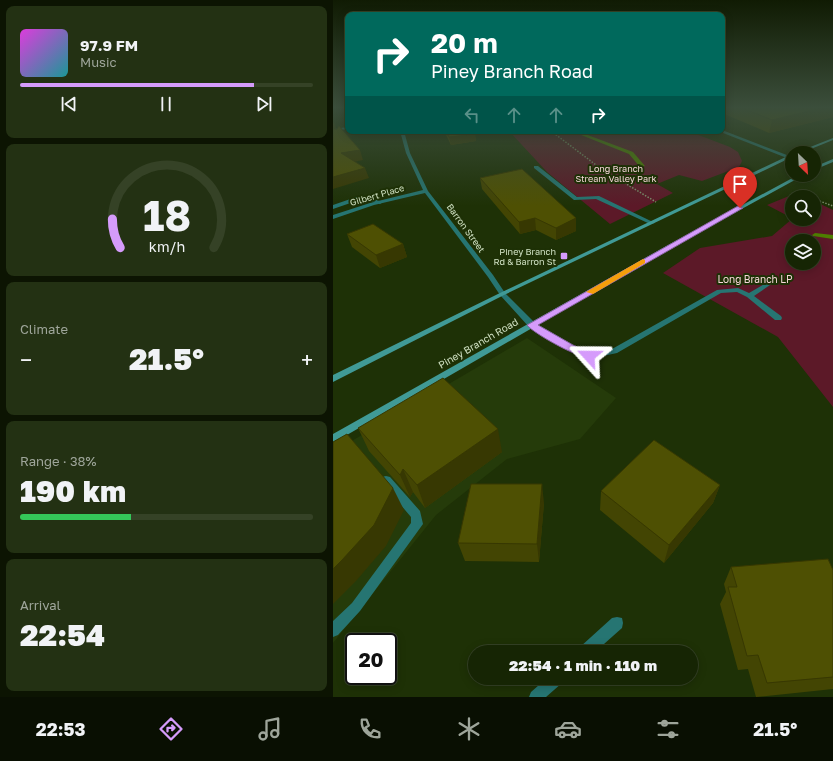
<!DOCTYPE html>
<html lang="en">
<head>
<meta charset="utf-8">
<style>
  body { margin:0; font-family:"Golos Text",sans-serif; background:#233113; color:#f1f3f6; height:100vh; display:flex; flex-direction:column; font-size:15px; white-space:nowrap }
  * { box-sizing:border-box; margin:0 }
  p { font-size:13px; color:#9ea59a }
  .icon { flex:none; width:22px; height:22px; fill:none; stroke:currentColor; stroke-width:2; stroke-linecap:round; stroke-linejoin:round }
  .map { position:relative; flex:1; overflow:hidden }
  .panel { display:flex; flex-direction:column; gap:6px; padding:6px; background:#0c1402; width:333px }
  .panel>* { flex:none }
  .banner { position:absolute; left:12px; top:12px; width:380px; height:122px; border-radius:8px; box-shadow:0 2px 10px #0003,0 0 0 1px #354226; background:#00695c; color:#fff; overflow:hidden }
  .needle { width:26px; rotate:155deg }
  .buttons { position:absolute; left:452px; top:146px; display:grid; gap:8px }
  .buttons a { display:grid; place-items:center; width:36px; height:36px; border-radius:50%; background:#162504; box-shadow:0 2px 10px #0003,0 0 0 1px #354226; font-size:20px }
  .speed { position:absolute; left:12px; top:633px; display:flex; gap:8px; font-size:20px; font-weight:700; text-align:center }
  .speed>* { display:grid; place-content:center; width:52px; height:52px; border-radius:50%; background:#162504; box-shadow:0 2px 10px #0003,0 0 0 1px #354226; line-height:1 }
  .speed .limit { border:2px solid #111; border-radius:6px; background:#fff; color:#111 }
  .pin { position:absolute; display:grid; place-items:center; width:34px; height:34px; color:#fff; margin:-41px -17px; border-radius:50% 50% 50% 0; rotate:-45deg; box-shadow:0 0 4px #0007 }
  .pin .icon { rotate:45deg }
  .me { position:absolute; width:44px; margin:-22px; rotate:294deg; stroke-linejoin:round; filter:drop-shadow(0 0 3px #0008) }
  .turn { display:flex; align-items:center; gap:14px; height:84px; padding:0 20px; font-size:18px }
  .turn .icon { width:52px; height:52px; stroke-width:2.5 }
  .turn b { display:block; font-size:28px; line-height:34px }
  .lanes { display:flex; align-items:center; height:38px; padding:0 20px; background:#0003; justify-content:center; gap:20px; direction:ltr }
  .lanes .off { opacity:.35 }
  .big { font-size:30px; font-weight:800; line-height:1.1 }
  .panel .tile { flex:1; display:flex; flex-direction:column; justify-content:center; gap:6px; min-width:0; padding:0 14px; border-radius:8px; background:#233113 }
  .panel .dial { align-items:center; gap:0 }
  .dial svg { height:104px; overflow:visible; fill:none; stroke:#354226; stroke-width:7; stroke-linecap:round; text-anchor:middle }
  .dial text { fill:#f1f3f6; stroke:none }
  .song { display:flex; align-items:center; gap:12px }
  .cover { width:48px; height:48px; border-radius:6px; background:linear-gradient(135deg,hsl(300 70% 55%),hsl(180 70% 35%)) }
  .played { height:4px; border-radius:2px; background:linear-gradient(90deg,#d59bfb 80%,#354226 80%) }
  .keys { display:flex; justify-content:space-around; direction:ltr }
  .heat { display:flex; justify-content:space-between; align-items:center; font-size:22px; direction:ltr }
  .charge { height:6px; border-radius:3px; background:linear-gradient(90deg,#34c759 38%,#354226 0) }
  .trip { position:absolute; left:135px; top:645px; width:230px; height:40px; border-radius:20px; background:#162504; box-shadow:0 2px 10px #0003,0 0 0 1px #354226; font-weight:800; line-height:40px; text-align:center }
  .tab-bar { display:flex; height:64px; justify-content:space-around; align-items:center; background:#090f02; color:#9ea59a }
  .tab-bar .icon { width:28px; height:28px }
  .tab-bar .selected { color:#d59bfb }
  .tab-bar b { font-size:18px; color:#f1f3f6 }
  main { display:flex; flex:1; min-height:0 }
  .map>svg:first-child { display:block }
  .built { fill:#253b0a }
  .green { fill:#5c1928; fill-rule:evenodd }
  .lines { fill:none; stroke-linecap:round; stroke-linejoin:round }
  .stream { fill:#4e7f00; fill-rule:evenodd }
  .path { stroke:#7e906c; stroke-width:1.5; stroke-dasharray:1.5 1.5; stroke-linecap:butt }
  .lane { fill:#267572; fill-rule:evenodd }
  .street { fill:#267572; fill-rule:evenodd }
  .secondary { fill:#409a96; fill-rule:evenodd }
  .wall { fill:#434503 }
  .shaded-wall { fill:#373802 }
  .building { fill:#4e5003; stroke:#373802 }
  .route { fill:#d59bfb; stroke:#8a65a3 }
  .slow { fill:#f59e0b }
  .poi-dot { fill:#d59bfb; stroke:#1e3106; stroke-width:1.5 }
  .labels { text-anchor:middle; dominant-baseline:central; stroke-width:4; stroke-linejoin:round; paint-order:stroke }
  .far-park-label { font-size:9px; fill:#f7d7da; stroke:#1e3106 }
  .far-street-label { font-size:9px; fill:#d0e1c3; stroke:#1e3106 }
  .far-poi-label { font-size:9px; fill:#d0e1c3; stroke:#1e3106; text-anchor:end }
  .park-label { font-size:10px; fill:#f7d7da; stroke:#1e3106 }
  .street-label { font-size:10px; fill:#d0e1c3; stroke:#1e3106 }
</style>
</head>
<body>
<main>
<section class="panel">
<div class="tile">
<div class="song"><i class="cover"></i><div><b>97.9 FM</b><p>Music</p></div></div>
<div class="played"></div>
<div class="keys"><svg class="icon" aria-label="previous" viewBox="0 0 24 24"><path d="M18 5L8 12l10 7zM5 5v14"/></svg><svg class="icon" aria-label="pause" viewBox="0 0 24 24"><path d="M8 5v14M16 5v14"/></svg><svg class="icon" aria-label="next" viewBox="0 0 24 24"><path d="M6 5l10 7-10 7zM19 5v14"/></svg></div>
</div>
<div class="tile dial"><svg viewBox="0 0 100 80">
<path d="M14 69A42 42 0 1 1 86 69"/>
<path d="M14 69A42 42 0 0 1 8 47" stroke="#d59bfb"/>
<text x="50" y="56" font-size="32" font-weight="700">18</text>
<text x="50" y="72" font-size="11">km/h</text>
</svg></div>
<div class="tile"><p>Climate</p>
<div class="heat"><a>−</a><b class="big">21.5°</b><a>+</a></div>
</div>
<div class="tile"><p>Range · 38%</p><b class="big">190 km</b><div class="charge"></div></div>
<div class="tile"><p>Arrival</p><b class="big">22:54</b></div>
</section>
<div class="map">
<svg width="500" height="697" viewBox="0 0 500 697">
  <rect width="100%" height="100%" fill="#1e3106"/>
  <path class="built" d="M194,338l89,60 -36,41 -73,20 -71,56 -103,128v-191z"/>
  <path class="green" d="M176,131h179l42,16 8,5 4,9 -3,6 -37,14 -23,-6 -22,9 16,9 -63,31 -63,-52z
    M461,194l10,3h-12v21l-25,-13z
    M481,201l19,9v197l-55,-70 -115,-64 37,-25 72,-12 20,-17h22zM459,241h22v22h-22z"/>
  <g class="lines">
    <path class="stream" d="M238,131h6l56,21 12,14 -5,1 -11,-13z
      M482,233l18,2v4l-20,-3 -1,-1z"/>
    <path class="path" d="M218,131l49,37 56,34
      M467,194l8,3
      M481,199l19,7"/>
    <path class="lane" d="M201,166h4l39,31 22,-1 56,27 -5,1 -54,-25 -22,1 -40,-32z
      M29,195l21,7 -3,2 -18,-5 -29,10v-4z
      M435,282l2,1 1,1 -1,1 -16,11 27,20 1,2 -1,2h-6l-28,-23 -10,-5 -16,1 -104,60 -28,6 -22,-10 -39,-24 4,-2h3l38,22 17,8 22,-4 105,-59 21,-2 11,5z
      M53,476l4,1 30,34 3,13 -63,87 -22,24 -5,2v-16l19,-18 59,-80v-6l-29,-34 -1,-3 1,-3z
      M284,617l5,1 1,5 -1,5 -27,24h-17l2,-5 32,-29z
      M214,678h17l-2,5 -16,14h-17l2,-5z"/>
    <path class="street" d="M15,127v2l-15,2v-2z
      M389,130l70,27v3l-74,-29z
      M67,131h4l6,22 18,38 65,84 12,18 30,30 1,2 -1,2h-6l-29,-32 -12,-18 -63,-84 -51,12 -41,14v-4l37,-12 53,-13 -17,-37z"/>
    <path class="secondary" d="M500,138v2l-32,13h-6z
      M459,154v3l-288,138 -171,87v-7l167,-82z
      M500,159v3l-19,8v-3z
      M465,175h6l-130,71 -341,197v-9l337,-190z"/>
  </g>
  <path class="wall" d="M389,108h111v9l-64,16 -47,-20z
    M111,131h29l2,3 1,7 -25,4z
    M147,178l96,53 -20,9 -20,-10 -16,4 -38,-45z
    M14,234l56,10 4,13 -27,11 -28,-21z
    M25,428l144,24 -77,56 -12,-16 -3,5 -41,-46z
    M387,485l-7,18 -49,60 -64,-53 1,-19z
    M211,503l-5,59 -74,-1 -7,-18z
    M398,567l102,3v119l-77,8 -8,-28 -10,1 -18,-66 6,-12 -2,-8z"/>
  <path class="shaded-wall" d="M488,108h12v9l-64,16 3,-13z
    M0,121v2l1,-1 3,10 -4,2z
    M142,134l1,7 -25,4 -2,-8z
    M27,150l3,10 -19,4 -3,-11z
    M32,168l4,10 -36,11v-12z
    M202,218l1,12 -16,4 -1,-12z
    M243,218v13l-20,9v-12z
    M70,244l4,13 -27,11 -4,-13z
    M165,429l4,23 -77,56 -8,-23z
    M70,469l10,23 -3,5 -10,-22z
    M209,484l2,19 -5,59 -2,-18z
    M387,485l-7,18 -49,60 5,-18z
    M60,488l11,22 -18,36 -30,35 -23,23v-35z"/>
  <path class="building" d="M409,108h79l-49,12z
    M6,126l21,24 -19,3 24,15 -32,9v-48h4z
    M113,131h27l2,3 -26,3z
    M189,169l54,49 -20,10 -21,-10 -16,4 -39,-44z
    M40,224l30,20 -27,11 -29,-21z
    M110,378l55,51 -81,56 -14,-16 -3,6 -42,-47z
    M14,434l46,54 -19,37 -32,35 -9,9v-127z
    M321,440l66,45 -51,60 -68,-54z
    M138,484h71l-5,60 -79,-1z
    M495,559l5,11v107l-66,6 -9,-28 -11,1 -19,-69h9l-6,-20z"/>
  <linearGradient id="sky" x2="0" y2="1"><stop stop-color="#101b03"/><stop offset="0.52" stop-color="#3b4e3b"/><stop offset="1" stop-color="#3b4e3b" stop-opacity="0"/></linearGradient>
  <rect width="500" height="206" fill="url(#sky)"/>
  <path class="route" d="M405,206l5,2 -205,117 35,20 20,9v4c-10,3 -59,-24 -66,-33z"/>
  <path class="slow" d="M310,259l2,1v3l-52,31 -7,-2z"/>
  <rect class="poi-dot" x="227" y="252" width="8" height="8" rx="2"/>
  <g class="labels">
    <g class="far-park-label">
      <text x="283" y="168">Long Branch<tspan x="283" dy="10">Stream Valley Park</tspan></text>
    </g>
    <g class="far-street-label">
      <text transform="translate(44 195) rotate(-16)">Gilbert Place</text>
      <text transform="translate(133 228) rotate(54)">Barron Street</text>
    </g>
    <g class="far-poi-label">
      <text x="223" y="251">Piney Branch<tspan x="223" dy="10">Rd &amp; Barron St</tspan></text>
    </g>
    <g class="park-label">
      <text x="422" y="279">Long Branch LP</text>
    </g>
    <g class="street-label">
      <text transform="translate(145 343) rotate(-30)">Piney Branch Road</text>
    </g>
  </g>
</svg>
<div class="buttons">
<a><svg class="needle" viewBox="-14 -14 28 28"><path d="M0-13l5 13h-10z" fill="#e53935"/><path d="M0 13l5-13h-10z" fill="#9ea59a"/></svg></a>
<a><svg class="icon" aria-label="search" viewBox="0 0 24 24"><circle cx="10" cy="10" r="6"/><path d="M15 15l6 6"/></svg></a>
<a><svg class="icon" aria-label="layers" viewBox="0 0 24 24"><path d="M12 4l9 5-9 5-9-5zM3 14l9 5 9-5"/></svg></a>
</div>
<div class="speed"><div class="limit">20</div></div>
<div class="pin" style="left:407px;top:208px;background:#d93025"><svg class="icon" aria-label="arrive" viewBox="0 0 24 24"><path d="M6 21V4h12l-3 4 3 4H6"/></svg></div>
<svg class="me" style="left:256px;top:356px" viewBox="-20 -20 40 40"><path d="M0-17L14 15 0 8-14 15z" fill="#d59bfb" stroke="#fff" stroke-width="4"/></svg>
<div class="trip">22:54 · 1 min · 110 m</div>
<div class="banner">
<div class="turn"><svg class="icon" aria-label="right" viewBox="0 0 24 24"><path d="M7 20v-9h11M14 6l5 5-5 5"/></svg><div><b>20 m</b>Piney Branch Road</div></div>
<div class="lanes"><svg class="icon off" aria-label="left" viewBox="0 0 24 24"><path d="M17 20v-9H6M10 6l-5 5 5 5"/></svg><svg class="icon off" aria-label="ahead" viewBox="0 0 24 24"><path d="M12 20V5M6 11l6-6 6 6"/></svg><svg class="icon off" aria-label="ahead" viewBox="0 0 24 24"><path d="M12 20V5M6 11l6-6 6 6"/></svg><svg class="icon" aria-label="right" viewBox="0 0 24 24"><path d="M7 20v-9h11M14 6l5 5-5 5"/></svg></div>
</div>
</div>
</main>
<nav class="tab-bar">
<b>22:53</b>
<svg class="icon selected" aria-label="directions" viewBox="0 0 24 24"><path d="M12 3l9 9-9 9-9-9zM9 14v-3h6M13 9l2 2-2 2"/></svg>
<svg class="icon" aria-label="music" viewBox="0 0 24 24"><path d="M9 18V5l10-2v13"/><circle cx="6" cy="18" r="3"/><circle cx="16" cy="16" r="3"/></svg>
<svg class="icon" aria-label="phone" viewBox="0 0 24 24"><path d="M5 4h4l2 5-3 2q2 4 5 5l2-3 5 2v4C11 20 4 13 5 4z"/></svg>
<svg class="icon" aria-label="climate" viewBox="0 0 24 24"><path d="M12 3v18M4 7l16 10M4 17L20 7"/></svg>
<svg class="icon" aria-label="car" viewBox="0 0 24 24"><path d="M5 17H2v-5l4-1 3-4h7l3 4 3 1v5h-3M9 17h6M6 11h13"/><circle cx="7" cy="17" r="2"/><circle cx="17" cy="17" r="2"/></svg>
<svg class="icon" aria-label="filters" viewBox="0 0 24 24"><path d="M4 7h16M4 17h16"/><circle cx="9" cy="7" r="2"/><circle cx="15" cy="17" r="2"/></svg>
<b>21.5°</b>
</nav>
</body>
</html>
